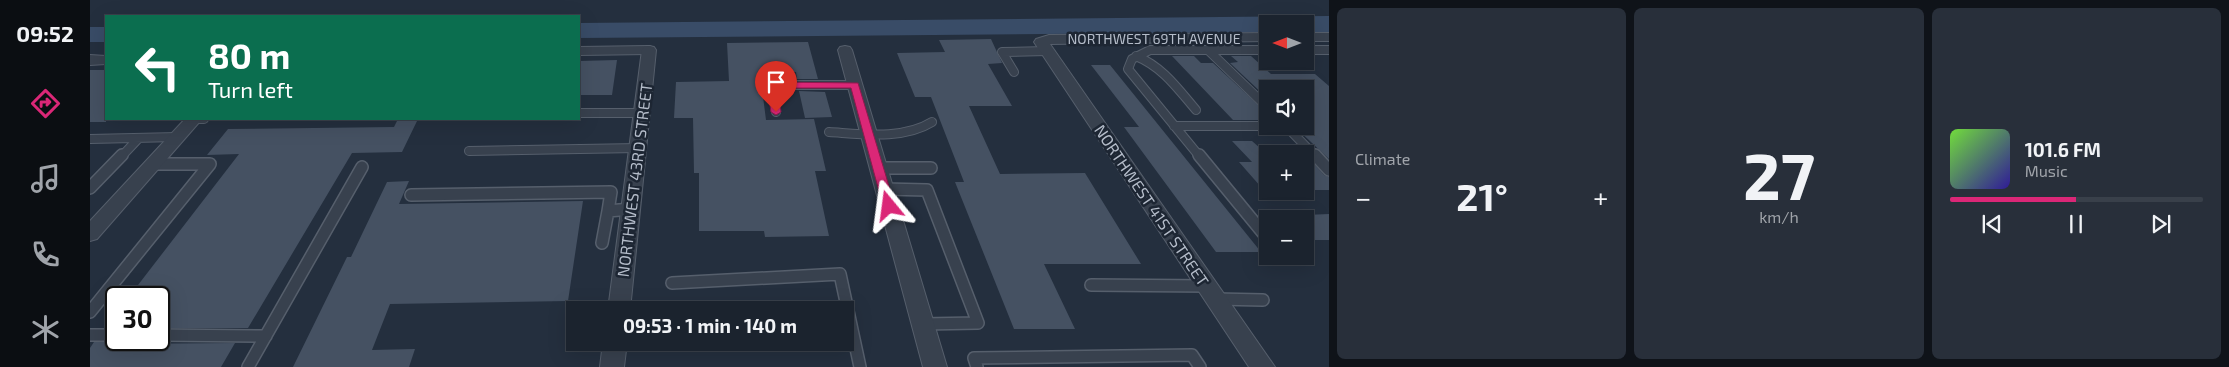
<!DOCTYPE html>
<html lang="en">
<head>
<meta charset="utf-8">
<style>
  body { margin:0; font-family:"Exo 2",sans-serif; background:#282f3a; color:#f1f3f6; height:100vh; display:flex; flex-direction:column; font-size:19px; white-space:nowrap }
  * { box-sizing:border-box; margin:0 }
  p { font-size:16px; color:#a0a4aa }
  .icon { flex:none; width:28px; height:28px; fill:none; stroke:currentColor; stroke-width:2; stroke-linecap:round; stroke-linejoin:round }
  .map { position:relative; flex:1; overflow:hidden }
  .panel { display:flex; flex-direction:column; gap:8px; padding:8px; background:#0f1319; width:900px }
  .panel>* { flex:none }
  .banner { position:absolute; left:15px; top:15px; width:475px; height:105px; border-radius:0px; box-shadow:0 5px 20px #0002,0 0 0 1px #39404a; background:#0b6e4f; color:#fff; overflow:hidden }
  .needle { width:32px; rotate:270deg }
  .fabs { position:absolute; left:1169px; top:15px; display:grid; gap:10px }
  .fabs a { display:grid; place-items:center; width:55px; height:55px; border-radius:0px; background:#1b232e; box-shadow:0 5px 20px #0002,0 0 0 1px #39404a; font-size:25px }
  .speed { position:absolute; left:15px; top:286px; display:flex; gap:10px; font-size:25px; font-weight:700; text-align:center }
  .speed>* { display:grid; place-content:center; width:65px; height:65px; border-radius:50%; background:#1b232e; box-shadow:0 5px 20px #0002,0 0 0 1px #39404a; line-height:1 }
  .speed .limit { border:2px solid #111; border-radius:8px; background:#fff; color:#111 }
  .pin { position:absolute; display:grid; place-items:center; width:42px; height:42px; color:#fff; margin:-51px -21px; border-radius:50% 50% 50% 0; rotate:-45deg; box-shadow:0 0 5px #0007 }
  .pin .icon { rotate:45deg }
  .me { position:absolute; width:55px; margin:-28px; rotate:344deg; stroke-linejoin:round; filter:drop-shadow(0 0 4px #0008) }
  .turn { display:flex; align-items:center; gap:18px; height:105px; padding:0 20px; font-size:22px }
  .turn .icon { width:65px; height:65px; stroke-width:2.5 }
  .turn b { display:block; font-size:35px; line-height:42px }
  .big { font-size:38px; font-weight:700; line-height:1.1 }
  .panel .widget { flex:1; display:flex; flex-direction:column; justify-content:center; gap:8px; min-width:0; padding:0 18px; border-radius:8px; background:#282f3a }
  .panel .dial { align-items:center; gap:0 }
  .dial b { font-size:65px; line-height:1 }
  .song { display:flex; align-items:center; gap:15px }
  .cover { width:60px; height:60px; border-radius:8px; background:linear-gradient(135deg,hsl(100 70% 55%),hsl(250 70% 35%)) }
  .played { height:5px; border-radius:2px; background:linear-gradient(90deg,#db2777 50%,#39404a 50%) }
  .keys { display:flex; justify-content:space-around; direction:ltr }
  .heat { display:flex; justify-content:space-between; align-items:center; font-size:28px; direction:ltr }
  .panel .tiles { flex:1; display:grid; gap:8px; grid-template-columns:repeat(3,1fr) }
  .trip { position:absolute; left:476px; top:301px; width:288px; height:50px; border-radius:0px; background:#1b232e; box-shadow:0 5px 20px #0002,0 0 0 1px #39404a; font-weight:700; line-height:50px; text-align:center }
  main { display:flex; flex:1; min-height:0 }
  .dock { display:flex; flex-direction:column; width:90px; justify-content:space-around; align-items:center; background:#0b0e12; color:#a0a4aa }
  .dock .icon { width:35px; height:35px }
  .dock .active { color:#db2777 }
  .dock b { font-size:22px; color:#f1f3f6 }
  .map>svg:first-child { display:block }
  .water { fill:#394c67 }
  .building { fill:#455162 }
  .lines { fill:none; stroke-linecap:round; stroke-linejoin:round }
  .service-far1-casing { stroke:#565f6c; stroke-width:10 }
  .service-casing { stroke:#565f6c; stroke-width:14 }
  .minor-casing { stroke:#565f6c; stroke-width:2 }
  .service-far1 { stroke:#38414e; stroke-width:8 }
  .service { stroke:#38414e; stroke-width:11 }
  .minor { fill:#38414e; fill-rule:evenodd }
  .route { fill:#db2777; stroke:#8e194d }
  .labels { text-anchor:middle; dominant-baseline:central; stroke-width:5; stroke-linejoin:round; paint-order:stroke }
  .far-street-label { font-size:14px; fill:#b4bcc9; stroke:#1d2633 }
  .street-label { font-size:16px; fill:#b4bcc9; stroke:#1d2633 }
</style>
</head>
<body>
<main>
<nav class="dock">
<b>09:52</b>
<svg class="icon active" aria-label="directions" viewBox="0 0 24 24"><path d="M12 3l9 9-9 9-9-9zM9 14v-3h6M13 9l2 2-2 2"/></svg>
<svg class="icon" aria-label="music" viewBox="0 0 24 24"><path d="M9 18V5l10-2v13"/><circle cx="6" cy="18" r="3"/><circle cx="16" cy="16" r="3"/></svg>
<svg class="icon" aria-label="phone" viewBox="0 0 24 24"><path d="M5 4h4l2 5-3 2q2 4 5 5l2-3 5 2v4C11 20 4 13 5 4z"/></svg>
<svg class="icon" aria-label="climate" viewBox="0 0 24 24"><path d="M12 3v18M4 7l16 10M4 17L20 7"/></svg>
</nav>
<div class="map">
<svg width="1239" height="367" viewBox="0 0 1239 367">
  <rect width="100%" height="100%" fill="#242f3e"/>
  <path class="water" d="M1239,16v16h-24v-8h-37l-1,8 -688,6v-15z
    M0,27h16v15h-16z"/>
  <path class="building" d="M901,39l11,24 -14,1 24,42h-43l31,68 85,-1 56,91h-97l31,65h-61l-59,-147h9l-33,-85h-16l-18,-44 48,-1 -6,-12z
    M718,42l10,37h-21l-1,-7 -36,1 6,47 48,-1 12,52h-11l14,65 -64,1 -1,-6h-65v-58h-5l-1,-55h-19l2,-36 53,-1 -2,-38z
    M1082,56h22l7,7h12l55,51v6h-35z
    M1141,56h20l20,18h44l14,12v73l-35,-33h11v-37h-37v10l-38,-36 8,-1z
    M527,60l-5,35h-33v-34z
    M1001,65h19l151,187h-45l-92,-125h15z
    M0,70h16v52h-16z
    M709,91l26,1 7,25 -27,1z
    M308,119h20l-16,33 -50,1 -104,175h-89v-30h-31l111,-144 -32,1 21,-26 166,-2z
    M1142,141h20l8,7h8v47l-29,-33h13z
    M1215,154l19,21 5,2v13h-24z
    M319,181l-10,23 184,-3 -15,100 -178,3 -18,46 43,-1 -6,18h-116l54,-110h4l36,-75z
    M1239,214v26h-24v-25z
    M4,342h22v2l119,-1 -14,24h-131v-19z"/>
  <g class="lines">
    <g class="service-far1-casing">
      <path id="service-far1" d="M1118,50l60,58
        M1215,50h24
        M489,51l70,-1
        M1046,56c27,11 42,33 60,54
        M924,72l-12,-20 45,-1
        M686,112l-4,-27h83
        M489,113h63
        M104,119h10
        M1084,126h94
        M1196,126l30,31
        M739,132c33,2 74,8 103,-10
        M0,139l87,-2
        M379,151l169,-3
        M31,157l17,-18
        M1110,157l-72,-88 4,-10 18,-9h118"/>
    </g>
    <g class="service-casing">
      <path id="service" d="M1109,155l69,84
        M1225,155l14,15
        M789,168h52
        M0,188l32,-33
        M794,189l43,1 51,133 -55,1
        M321,195l200,-3 -3,19
        M512,243l6,-32 23,-2
        M582,283l168,-9 20,93
        M1001,285l116,1
        M1126,299l47,1
        M0,312l120,-148h-57
        M0,335h26
        M69,335l107,1
        M158,367l114,-200
        M887,367l-3,-9 218,-3 8,12"/>
    </g>
    <g class="minor-casing">
      <path id="minor" d="M1178,33v8l-218,3 225,323h-26l-215,-325 2,-3 13,-4z
        M1215,33h24v8h-24z
        M559,46l5,1 2,3 -26,260h-22l34,-260 2,-3z
        M755,46l5,1 2,3 95,317h-24l-85,-317 2,-3z
        M0,55l16,1v8l-16,1z
        M95,119h17l-105,120 -7,2v-20z
        M513,342h24l-3,25h-24z"/>
    </g>
    <use href="#service-far1" class="service-far1"/>
    <use href="#service" class="service"/>
    <use href="#minor" class="minor"/>
  </g>
  <path class="route" d="M682,82l86,1 37,123 -2,3 -4,1 -6,-4 -32,-118h-73l3,24 -5,3 -5,-3 -4,-27z"/>
  <g class="labels">
    <g class="far-street-label">
      <text x="1064" y="38">NORTHWEST 69TH AVENUE</text>
    </g>
    <g class="street-label">
      <text transform="translate(544 180) rotate(-83)">NORTHWEST 43RD STREET</text>
      <text transform="translate(1062 205) rotate(56)">NORTHWEST 41ST STREET</text>
    </g>
  </g>
</svg>
<div class="fabs">
<a><svg class="needle" viewBox="-14 -14 28 28"><path d="M0-13l5 13h-10z" fill="#e53935"/><path d="M0 13l5-13h-10z" fill="#a0a4aa"/></svg></a>
<a><svg class="icon" aria-label="sound" viewBox="0 0 24 24"><path d="M4 9h4l5-4v14l-5-4H4zM17 9q2 3 0 6"/></svg></a>
<a>+</a>
<a>−</a>
</div>
<div class="speed"><div class="limit">30</div></div>
<div class="pin" style="left:686px;top:112px;background:#d93025"><svg class="icon" aria-label="arrive" viewBox="0 0 24 24"><path d="M6 21V4h12l-3 4 3 4H6"/></svg></div>
<svg class="me" style="left:799px;top:206px" viewBox="-20 -20 40 40"><path d="M0-17L14 15 0 8-14 15z" fill="#db2777" stroke="#fff" stroke-width="4"/></svg>
<div class="trip">09:53 · 1 min · 140 m</div>
<div class="banner">
<div class="turn"><svg class="icon" aria-label="left" viewBox="0 0 24 24"><path d="M17 20v-9H6M10 6l-5 5 5 5"/></svg><div><b>80 m</b>Turn left</div></div>
</div>
</div>
<section class="panel">
<div class="tiles">
<div class="widget"><p>Climate</p>
<div class="heat"><a>−</a><b class="big">21°</b><a>+</a></div>
</div>
<div class="widget dial"><b>27</b><p>km/h</p></div>
<div class="widget">
<div class="song"><i class="cover"></i><div><b>101.6 FM</b><p>Music</p></div></div>
<div class="played"></div>
<div class="keys"><svg class="icon" aria-label="previous" viewBox="0 0 24 24"><path d="M18 5L8 12l10 7zM5 5v14"/></svg><svg class="icon" aria-label="pause" viewBox="0 0 24 24"><path d="M8 5v14M16 5v14"/></svg><svg class="icon" aria-label="next" viewBox="0 0 24 24"><path d="M6 5l10 7-10 7zM19 5v14"/></svg></div>
</div>
</div>
</section>
</main>
</body>
</html>
